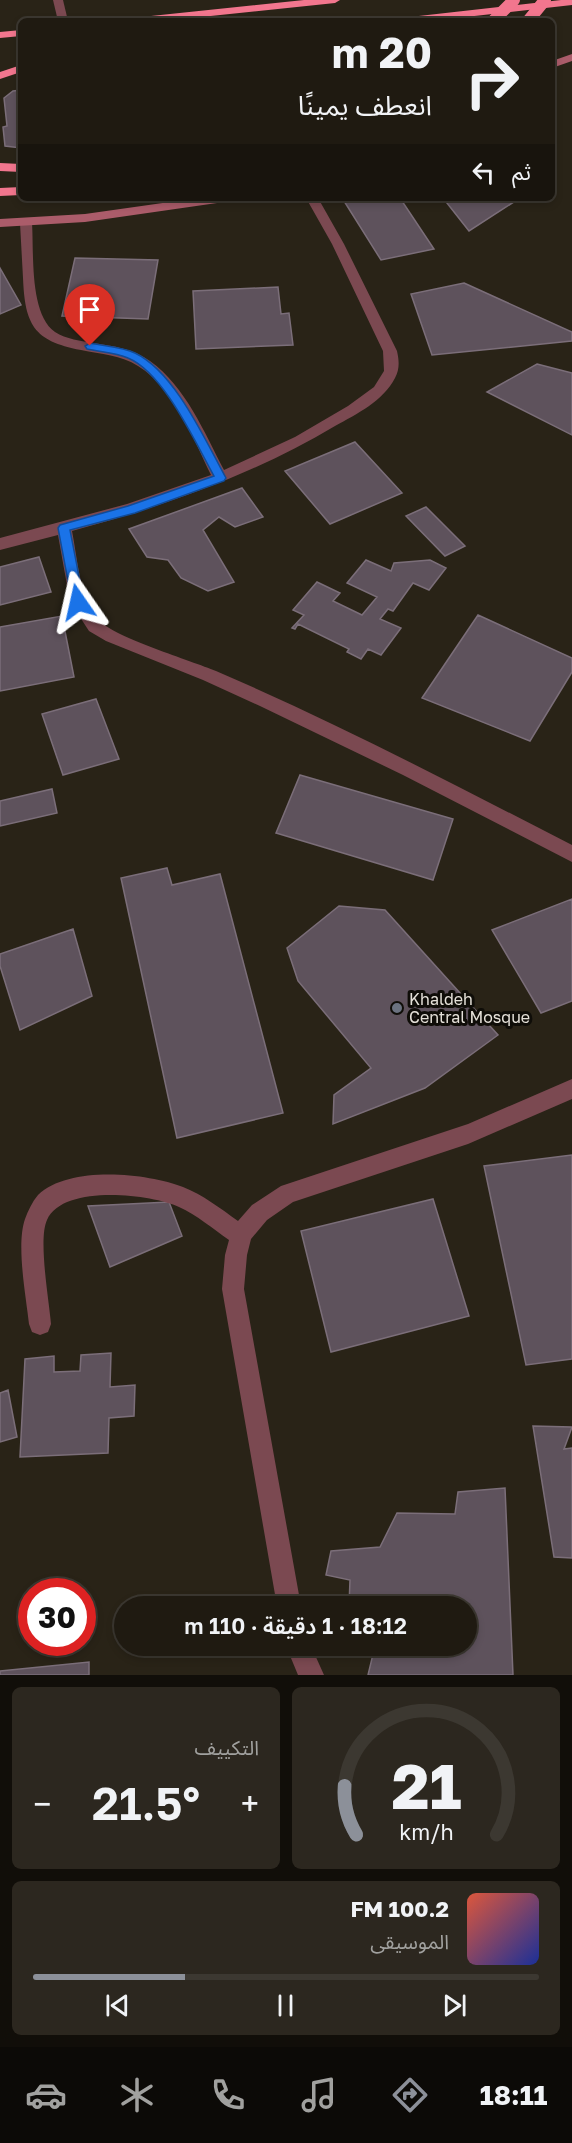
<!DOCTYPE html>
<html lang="ar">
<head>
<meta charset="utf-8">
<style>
  body { margin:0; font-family:"Golos Text","Noto Sans Arabic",sans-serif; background:#2c271f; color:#f1f3f6; direction:rtl; height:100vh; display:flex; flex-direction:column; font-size:22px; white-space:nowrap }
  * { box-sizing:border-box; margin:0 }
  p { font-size:20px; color:#a1a19f }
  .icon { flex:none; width:33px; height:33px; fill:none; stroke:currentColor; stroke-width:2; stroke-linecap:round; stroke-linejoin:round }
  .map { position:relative; height:1675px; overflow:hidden; direction:ltr }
  .panel { display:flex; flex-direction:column; gap:12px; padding:12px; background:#110e09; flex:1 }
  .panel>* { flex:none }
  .banner { position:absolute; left:18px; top:18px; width:537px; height:183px; border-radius:9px; box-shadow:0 3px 9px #0003,0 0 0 2px #3c3831; direction:rtl; background:#1f1a11; color:#f1f3f6; overflow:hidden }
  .speed { position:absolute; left:18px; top:1578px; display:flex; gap:12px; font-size:30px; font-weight:700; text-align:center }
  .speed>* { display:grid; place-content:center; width:78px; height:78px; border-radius:50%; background:#1f1a11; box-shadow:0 3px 9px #0003,0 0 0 2px #3c3831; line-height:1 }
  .speed .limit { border:9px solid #d22; background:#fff; color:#111 }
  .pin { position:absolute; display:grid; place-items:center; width:51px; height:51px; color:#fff; margin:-62px -26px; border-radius:50% 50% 50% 0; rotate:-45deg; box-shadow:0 0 6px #0007 }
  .pin .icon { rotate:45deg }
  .me { position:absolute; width:66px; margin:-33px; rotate:349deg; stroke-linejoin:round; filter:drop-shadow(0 0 4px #0008) }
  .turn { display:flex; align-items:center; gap:21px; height:126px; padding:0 24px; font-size:27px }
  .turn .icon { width:78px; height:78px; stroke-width:2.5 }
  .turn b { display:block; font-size:42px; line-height:51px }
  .then { display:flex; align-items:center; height:57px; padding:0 24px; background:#0003; gap:12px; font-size:22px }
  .big { font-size:45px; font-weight:600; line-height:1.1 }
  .panel .tile { flex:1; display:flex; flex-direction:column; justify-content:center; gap:9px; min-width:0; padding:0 21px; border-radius:9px; background:#2c271f }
  .panel .dial { align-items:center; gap:0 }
  .dial svg { height:156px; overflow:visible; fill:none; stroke:#3c3831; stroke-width:7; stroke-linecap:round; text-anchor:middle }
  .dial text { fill:#f1f3f6; stroke:none }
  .song { display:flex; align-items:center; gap:18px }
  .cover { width:72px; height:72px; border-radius:9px; background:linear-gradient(135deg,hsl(10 70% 55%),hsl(230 70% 35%)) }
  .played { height:6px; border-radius:3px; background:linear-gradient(90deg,#8c9099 30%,#3c3831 30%) }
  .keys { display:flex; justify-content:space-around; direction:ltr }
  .heat { display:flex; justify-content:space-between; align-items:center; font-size:33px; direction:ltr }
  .panel .tiles { flex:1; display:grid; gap:12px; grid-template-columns:1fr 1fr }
  .tile:last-child { grid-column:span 2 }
  .trip { position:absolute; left:114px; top:1596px; width:363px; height:60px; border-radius:30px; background:#1f1a11; box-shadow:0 3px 9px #0003,0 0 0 2px #3c3831; font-weight:600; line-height:60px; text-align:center; direction:rtl }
  .tab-bar { display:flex; height:96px; justify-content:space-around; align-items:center; background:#0c0a07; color:#a1a19f }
  .tab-bar .icon { width:42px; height:42px }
  .tab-bar .selected { color:#8c9099 }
  .tab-bar b { font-size:27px; color:#f1f3f6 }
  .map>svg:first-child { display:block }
  .building { fill:#5e525c; stroke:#7b6e79; stroke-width:1.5 }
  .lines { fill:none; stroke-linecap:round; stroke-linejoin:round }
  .lane { fill:#7b4951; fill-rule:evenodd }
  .street { fill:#7b4951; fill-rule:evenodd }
  .secondary { fill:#ab5c6a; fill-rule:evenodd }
  .highway { fill:#f2768e; fill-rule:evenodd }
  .highway-bridge { stroke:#f2768e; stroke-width:12 }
  .route { fill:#1a73e8; stroke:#114b97; stroke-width:1.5 }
  .worship-dot { fill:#6b7280; stroke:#0f0d08; stroke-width:2 }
  .labels { text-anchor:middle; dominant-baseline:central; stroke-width:6; stroke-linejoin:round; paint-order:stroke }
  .poi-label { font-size:16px; fill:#e5e1d9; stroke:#0f0d08; text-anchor:start }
</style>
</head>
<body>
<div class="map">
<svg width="572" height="1675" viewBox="0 0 572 1675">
  <rect width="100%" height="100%" fill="#292317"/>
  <path class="building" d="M21,90v58l-16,-2 -2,-19 4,-1 -3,-28 9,-7z
    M360,198h40l34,51 -53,11 -37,-59z
    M443,198h77l-51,33z
    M75,258l83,2 -10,59 -86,-3z
    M0,268l21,37 -21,9z
    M464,283l108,49v9l-140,14 -21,-61z
    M278,287l3,27 8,-1 4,32 -97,4 -3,-58z
    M537,364l35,9v62l-85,-43z
    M355,442l47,51 -72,31 -45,-53z
    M242,488l21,29 -28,10 -16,-10 -16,13 31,52 -26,9 -27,-13 -13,-18 -21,-3 -18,-28z
    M426,507l39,39 -20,10 -39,-40z
    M39,557l12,35 -51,13v-38z
    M366,560l25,11 3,-8 36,-3 16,8 -17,22 -16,-7 -20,28 -5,-2 -8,10 21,9 -20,27 -13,-6 -7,10 -14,-7 2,-3 -51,-25 -3,5 -3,-1 12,-13 -11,-5 24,-28 23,11 -7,8 29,14 15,-18 -30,-14z
    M478,615l94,43v14l-42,69 -108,-43z
    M62,616l12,61 -74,14v-64z
    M96,699l23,60 -56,16 -21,-61z
    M300,775l153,44 -20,61 -157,-47z
    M52,789l5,24 -57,13v-25z
    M167,868l5,17 48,-11 63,239 -106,25 -56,-260z
    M572,899v102l-31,12 -49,-83z
    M339,906l46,4 113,125 -73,53 -92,36 1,-29 37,-27 -73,-87 -11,-33z
    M73,929l19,67 -72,34 -20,-64v-12z
    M572,1155v204l-46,6 -42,-199z
    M433,1199l36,117 -138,36 -30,-121z
    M169,1202l13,34 -72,31 -22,-61z
    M111,1353l-1,34 25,-2 -1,31 -25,2 -1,35 -88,4 5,-98 29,-3v16l26,-1 1,-16z
    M8,1390l9,47 -17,5v-49z
    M533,1426l39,1 -8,22 8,-1v110l-18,-1z
    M505,1488l8,187h-145l7,-29h91v-40h-117l1,-26 -24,-5 5,-24 49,-4 17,-34 58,1 3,-22z
    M89,1662v13h-89v-4z"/>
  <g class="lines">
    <path class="lane" d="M53,0h10l5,21h-10z"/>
    <path class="street" d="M306,198h12l26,46 53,107c2,9 3,18 -2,27 -12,23 -38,36 -60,48 -82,49 -171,80 -263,105 6,30 7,66 28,90 14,16 92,40 116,50 121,52 239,114 356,174v17l-169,-87 -143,-69 -57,-26 -97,-39 -17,-10 -19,-29 -12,-67 -58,15v-12l127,-34 84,-29c-18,-37 -36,-86 -73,-109 -17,-11 -37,-12 -57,-16 -48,-9 -56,-26 -58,-72 -1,-18 -2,-37 -3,-55l2,-3 4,-1 6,4c2,29 -3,91 23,109 11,7 26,9 39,11 19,3 40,6 56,18 36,26 54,71 74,109l71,-33 53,-31 26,-19 10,-16 -1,-20 -51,-107z
      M572,1079v20l-104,45 -175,58 -26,18 -16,19 -4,16 -3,34 57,317h-24l-55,-317 3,-34 4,-15c-16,-11 -32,-25 -50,-33 -29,-13 -116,-23 -132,13 -9,19 2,80 4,104l-3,8 -8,3 -8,-3 -3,-8c-3,-28 -13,-79 -4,-105 3,-8 7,-17 13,-24 31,-30 109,-22 145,-8 20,8 37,21 55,34l14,-16 29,-19 187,-62z
      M286,1646h25l13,29h-26z"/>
    <path class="secondary" d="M572,54v7l-20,7v-7z
      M198,198h32l-6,4 -139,20 -85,5v-8l85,-5z"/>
    <path class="highway" d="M304,0h36l-5,3 -172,18h-36l5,-3z
      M561,0h11v5l-142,16h-34l5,-3z
      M21,30v6l-21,2v-6z
      M21,65v7l-21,7v-7z
      M0,163l21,1v8l-21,-1z
      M21,187v8l-21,1v-8z"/>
    <path class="highway-bridge" d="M493,21l21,-21
      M528,21l17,-21"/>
  </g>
  <path class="route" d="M90,343c14,3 33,4 45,10 40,19 70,87 91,125l-2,3 -89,32 -65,17 14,72 -6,4 -6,-4 -14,-74 2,-3 68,-19 86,-30c-19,-34 -50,-103 -86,-118 -13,-6 -28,-6 -41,-9l-2,-3z"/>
  <circle class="worship-dot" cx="397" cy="1008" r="6"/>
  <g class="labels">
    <g class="poi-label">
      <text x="409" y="999">Khaldeh<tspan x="409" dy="18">Central Mosque</tspan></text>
    </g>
  </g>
</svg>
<div class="speed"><div class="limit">30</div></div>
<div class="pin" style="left:90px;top:346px;background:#d93025"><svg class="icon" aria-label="arrive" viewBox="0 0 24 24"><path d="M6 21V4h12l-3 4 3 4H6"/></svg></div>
<svg class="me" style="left:78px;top:602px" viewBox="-20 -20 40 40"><path d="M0-17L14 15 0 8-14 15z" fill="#1a73e8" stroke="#fff" stroke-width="4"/></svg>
<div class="trip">18:12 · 1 دقيقة · 110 m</div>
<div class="banner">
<div class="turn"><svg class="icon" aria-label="right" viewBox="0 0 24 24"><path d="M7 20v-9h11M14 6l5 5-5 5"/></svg><div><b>20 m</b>انعطف يمينًا</div></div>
<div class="then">ثم<svg class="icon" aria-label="left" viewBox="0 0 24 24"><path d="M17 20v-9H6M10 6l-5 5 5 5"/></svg></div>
</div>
</div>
<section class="panel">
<div class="tiles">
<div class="tile dial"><svg viewBox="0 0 100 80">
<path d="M14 69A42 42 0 1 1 86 69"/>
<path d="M14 69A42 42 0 0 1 8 44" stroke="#8c9099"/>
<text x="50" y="56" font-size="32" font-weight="700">21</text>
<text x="50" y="72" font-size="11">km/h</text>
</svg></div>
<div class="tile"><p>التكييف</p>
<div class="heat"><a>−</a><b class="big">21.5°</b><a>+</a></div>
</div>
<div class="tile">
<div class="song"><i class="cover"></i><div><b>100.2 FM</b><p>الموسيقى</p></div></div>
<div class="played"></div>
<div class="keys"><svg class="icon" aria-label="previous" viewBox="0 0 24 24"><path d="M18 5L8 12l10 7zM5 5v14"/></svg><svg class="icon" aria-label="pause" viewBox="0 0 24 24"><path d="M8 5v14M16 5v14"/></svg><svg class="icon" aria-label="next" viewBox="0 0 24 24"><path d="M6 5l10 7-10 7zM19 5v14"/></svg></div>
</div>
</div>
</section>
<nav class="tab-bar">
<b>18:11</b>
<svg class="icon selected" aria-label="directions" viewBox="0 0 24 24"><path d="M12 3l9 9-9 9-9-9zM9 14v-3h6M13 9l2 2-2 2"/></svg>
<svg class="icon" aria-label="music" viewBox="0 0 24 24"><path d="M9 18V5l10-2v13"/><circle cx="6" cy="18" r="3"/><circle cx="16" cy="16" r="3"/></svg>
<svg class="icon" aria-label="phone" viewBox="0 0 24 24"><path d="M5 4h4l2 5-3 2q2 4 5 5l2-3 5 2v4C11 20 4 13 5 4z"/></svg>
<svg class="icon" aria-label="climate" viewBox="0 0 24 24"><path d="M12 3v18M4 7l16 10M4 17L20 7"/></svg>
<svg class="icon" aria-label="car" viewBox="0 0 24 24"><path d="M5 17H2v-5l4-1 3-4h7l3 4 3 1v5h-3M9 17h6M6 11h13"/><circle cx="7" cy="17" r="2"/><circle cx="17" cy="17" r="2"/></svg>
</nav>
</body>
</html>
